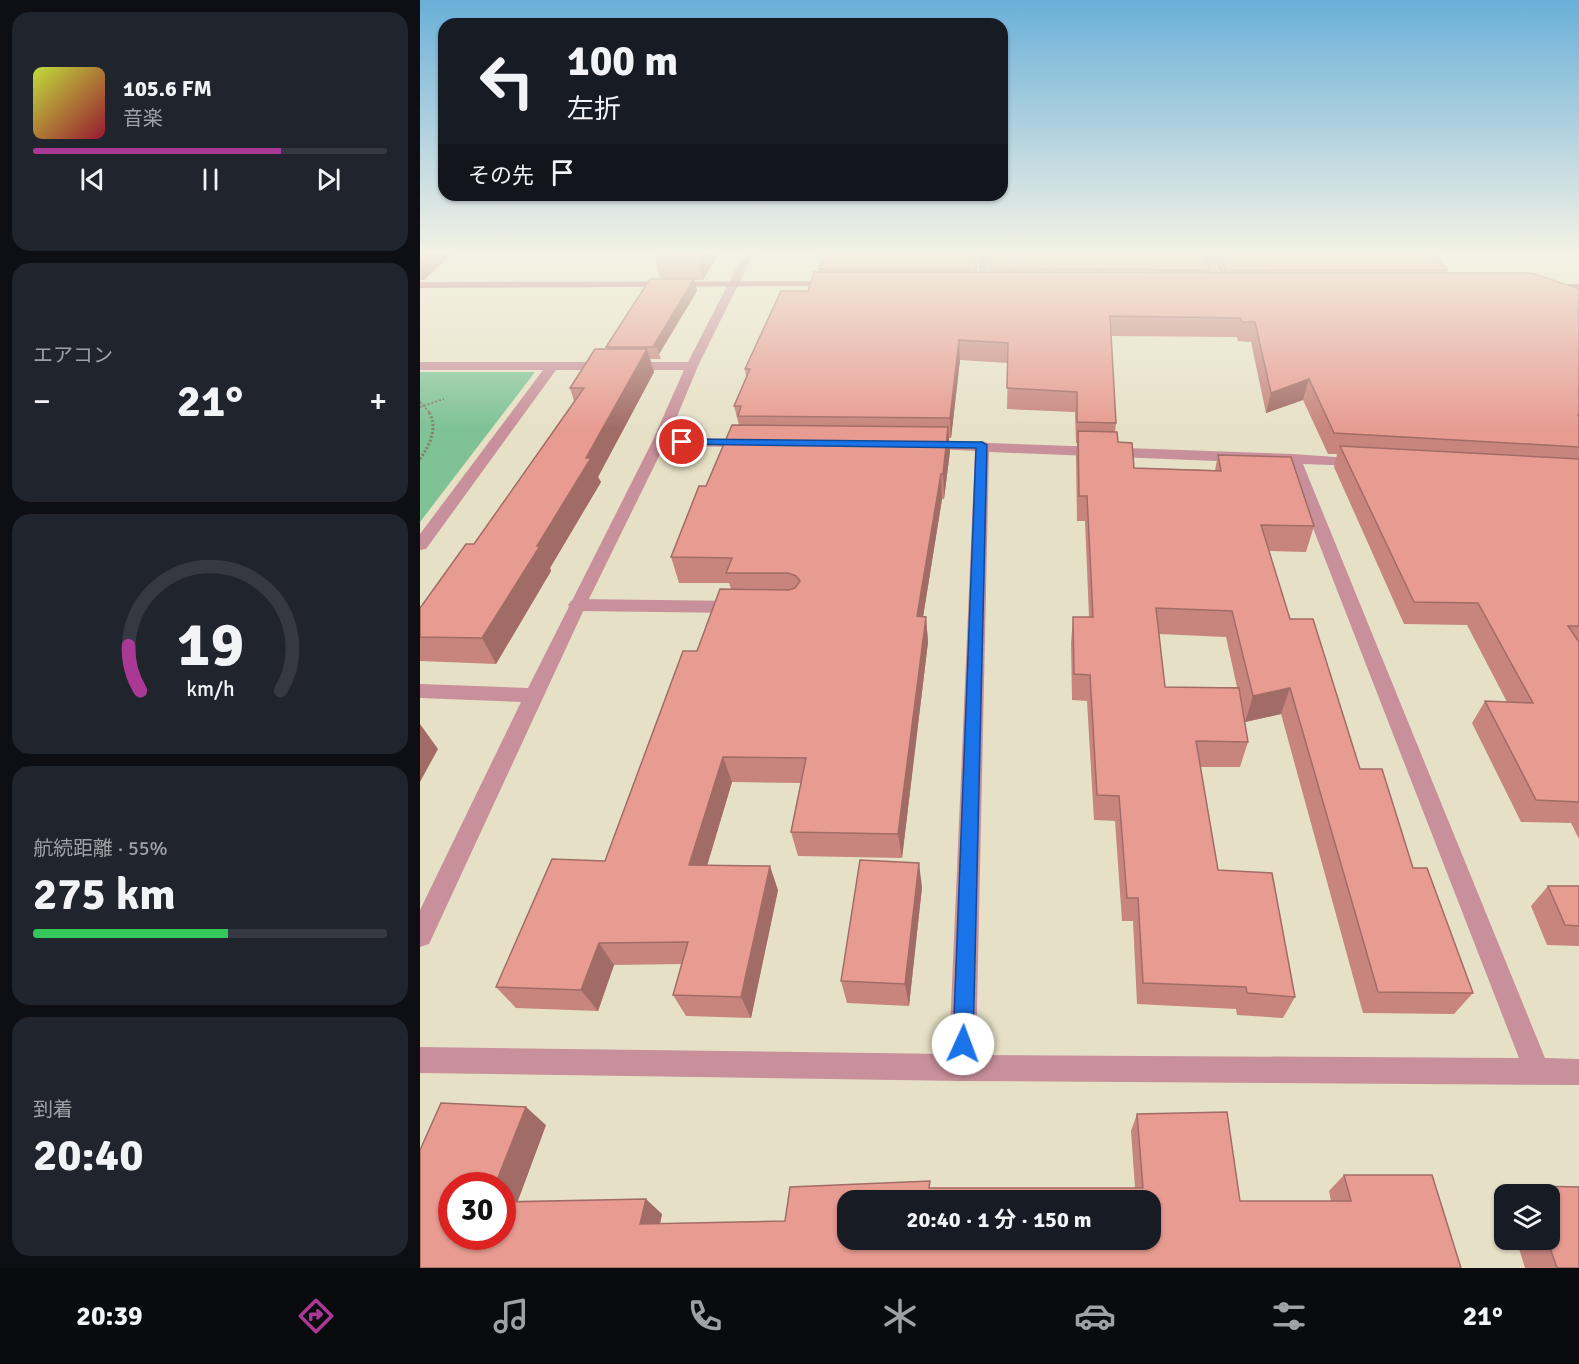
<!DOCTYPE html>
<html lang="ja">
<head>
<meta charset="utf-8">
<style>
  body { margin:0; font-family:Signika,"Noto Sans JP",sans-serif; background:#20242c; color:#f1f3f6; height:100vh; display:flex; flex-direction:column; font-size:22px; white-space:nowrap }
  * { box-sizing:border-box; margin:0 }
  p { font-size:20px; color:#9ea1a6 }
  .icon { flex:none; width:33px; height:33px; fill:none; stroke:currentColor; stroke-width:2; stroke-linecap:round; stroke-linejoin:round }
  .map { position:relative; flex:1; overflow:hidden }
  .side { display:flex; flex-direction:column; gap:12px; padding:12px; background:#0d0f14; width:420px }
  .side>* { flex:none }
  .guide { position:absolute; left:18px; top:18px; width:570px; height:183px; border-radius:18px; box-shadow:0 2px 4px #0004; background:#171b24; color:#f1f3f6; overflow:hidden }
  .buttons { position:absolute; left:1074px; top:1184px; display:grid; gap:12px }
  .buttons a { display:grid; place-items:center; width:66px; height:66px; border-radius:12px; background:#171b24; box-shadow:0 2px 4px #0004; font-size:30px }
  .speed { position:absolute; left:18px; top:1172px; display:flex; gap:12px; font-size:30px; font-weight:700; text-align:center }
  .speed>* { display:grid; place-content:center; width:78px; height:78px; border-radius:50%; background:#171b24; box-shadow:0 2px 4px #0004; line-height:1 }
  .speed .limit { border:9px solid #d22; background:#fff; color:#111 }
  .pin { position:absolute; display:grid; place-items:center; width:51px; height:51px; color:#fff; margin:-26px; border:3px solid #fff; border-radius:50%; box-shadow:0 2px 6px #0007 }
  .me { position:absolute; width:66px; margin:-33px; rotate:2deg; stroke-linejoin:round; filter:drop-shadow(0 0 4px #0008) }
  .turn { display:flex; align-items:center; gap:21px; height:126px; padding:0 30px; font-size:27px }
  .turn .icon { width:78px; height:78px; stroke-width:2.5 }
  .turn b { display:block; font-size:42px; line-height:51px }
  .then { display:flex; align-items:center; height:57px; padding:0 30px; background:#0003; gap:12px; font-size:22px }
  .big { font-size:45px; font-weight:700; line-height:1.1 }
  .side .widget { flex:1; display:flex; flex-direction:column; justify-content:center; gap:9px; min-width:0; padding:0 21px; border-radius:18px; background:#20242c }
  .side .dial { align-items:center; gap:0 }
  .dial svg { height:156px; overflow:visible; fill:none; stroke:#363941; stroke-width:7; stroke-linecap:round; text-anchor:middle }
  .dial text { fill:#f1f3f6; stroke:none }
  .song { display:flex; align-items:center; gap:18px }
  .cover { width:72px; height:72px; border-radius:9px; background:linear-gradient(135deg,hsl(70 70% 55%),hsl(350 70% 35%)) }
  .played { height:6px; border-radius:3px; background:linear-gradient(90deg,#aa3995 70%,#363941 70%) }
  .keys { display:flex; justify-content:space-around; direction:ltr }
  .heat { display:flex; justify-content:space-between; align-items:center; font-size:33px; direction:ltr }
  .charge { height:9px; border-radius:4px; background:linear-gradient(90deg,#34c759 55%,#363941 0) }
  .trip { position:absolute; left:417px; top:1190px; width:324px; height:60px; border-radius:18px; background:#171b24; box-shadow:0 2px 4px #0004; font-weight:700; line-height:60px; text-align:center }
  .tabs { display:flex; height:96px; justify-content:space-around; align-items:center; background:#090b0e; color:#9ea1a6 }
  .tabs .icon { width:42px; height:42px }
  .tabs .selected { color:#aa3995 }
  .tabs b { font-size:27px; color:#f1f3f6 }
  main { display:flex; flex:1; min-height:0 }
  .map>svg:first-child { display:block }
  .green { fill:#7fc296 }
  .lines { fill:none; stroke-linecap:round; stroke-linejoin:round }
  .path-far1 { stroke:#827e6c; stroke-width:2; stroke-dasharray:2 2; stroke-linecap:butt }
  .path { stroke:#827e6c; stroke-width:3; stroke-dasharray:2 2; stroke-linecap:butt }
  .lane { fill:#c8909a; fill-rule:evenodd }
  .street { fill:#c8909a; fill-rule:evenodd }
  .secondary { fill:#b86778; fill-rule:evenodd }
  .wall { fill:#c7857d; fill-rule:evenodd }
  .shaded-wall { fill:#a26c66 }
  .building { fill:#e79b91; stroke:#a26c66; stroke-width:1.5; fill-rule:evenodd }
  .route { fill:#1a73e8; stroke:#114b97; stroke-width:1.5 }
</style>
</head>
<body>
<main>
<section class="side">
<div class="widget">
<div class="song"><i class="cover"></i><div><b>105.6 FM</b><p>音楽</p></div></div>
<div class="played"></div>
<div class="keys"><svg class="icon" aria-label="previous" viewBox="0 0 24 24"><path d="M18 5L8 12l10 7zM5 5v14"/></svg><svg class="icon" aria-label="pause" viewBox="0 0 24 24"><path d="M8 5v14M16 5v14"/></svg><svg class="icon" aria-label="next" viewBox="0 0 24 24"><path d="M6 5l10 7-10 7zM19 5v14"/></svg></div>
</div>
<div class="widget"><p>エアコン</p>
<div class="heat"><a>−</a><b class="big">21°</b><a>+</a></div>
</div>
<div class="widget dial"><svg viewBox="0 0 100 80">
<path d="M14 69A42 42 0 1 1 86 69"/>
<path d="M14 69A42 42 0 0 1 8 46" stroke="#aa3995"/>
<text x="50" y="56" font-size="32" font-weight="700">19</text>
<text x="50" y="72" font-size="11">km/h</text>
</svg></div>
<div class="widget"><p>航続距離 · 55%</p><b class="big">275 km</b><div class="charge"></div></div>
<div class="widget"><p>到着</p><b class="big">20:40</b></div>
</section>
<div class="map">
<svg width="1159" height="1268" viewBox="0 0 1159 1268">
  <rect width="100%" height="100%" fill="#e6e1c6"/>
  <path class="green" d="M0,372h115l-115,150z"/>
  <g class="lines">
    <path class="path-far1" d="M0,402l10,11
      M0,407l24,-8"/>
    <path class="path" d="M0,459c10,-14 18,-31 9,-47"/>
    <path class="lane" d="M157,599l161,2 6,2 3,4 -3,4 -6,2 -161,-2 -6,-2 -3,-4 3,-4z"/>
    <path class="street" d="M325,251h10l-57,115 -30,72 79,1 7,4 -7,4 -83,-1 -78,159 -157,339 -9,3v-37l101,-208 -101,-4v-14l108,4 124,-246 32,-72h-128l-130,179 -6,1v-16l123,-164h-123v-8h268z
      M559,251h10l-1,34 -5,3 -5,-3z
      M779,251h10l15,35 -2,2h-8l-2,-2z
      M504,441l52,2 6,-2 6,2 305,11 70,5 2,3 -7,4 -55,-2 242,594 34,1v26l-617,-4 -542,-8v-26l529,7 26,-603 -56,-3 -2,-3zM569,452l299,12 231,594 -543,-3z"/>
    <path class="secondary" d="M415,281l4,1v4l-419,2v-6z
      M1127,284h32v6l-36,-1v-4z"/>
  </g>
  <path class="wall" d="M244,251h56l-17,29h-9l3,11 -38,63 2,5h-11l4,13 -56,105 3,5 -51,86 1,3 -55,93 -76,-3v-53l54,-64 100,-143 -4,-13 37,-39 -1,-2 54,-68 -4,-17z
    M405,251h152l-1,22h14l1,-22 219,19 -1,3h11l-10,-22h221l16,19 -1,3 133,16v550l-8,-16 -50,-1 -49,-99 13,-22 22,1 -40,-77 -63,-1 -70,-157 3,-13h-9l-25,-54 -37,13 -15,-71 -13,-1 -1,-4 -126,-1 5,87 -1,9 3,10 16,26 81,2 3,-15 96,71 -8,26 -37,-1 21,68 70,150 53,99 60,125 -19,21 -91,-1 -82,-299 -36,8 3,20 -8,25h-40l18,103 77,127 -12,21 -46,-3 -1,-6 -99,-5 -4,-83h-11l-7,-100 -21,-1 -7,-119 -15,-1 -1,-57 2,-26h16l-4,-96h-8l-1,-65 1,-13h-1l-1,-31 -68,-3 1,-46 -48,-3 -9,78h-2l1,13 -6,48h-2l-19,118h3l2,25 -26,216 -104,-2 -7,-24 10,-49 -69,-1 -25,84 71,24 -27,128 -65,-2 -13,-21 9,-31 -68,1 -16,46 -82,-3 -20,-21 109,-126 92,-210 34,-62 -2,-6h-50l-8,-26 35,-71 33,-61 -5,-19 12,-29 -1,-8 63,-78 11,-19v-3zM739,634l67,3 11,50h-72z
    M1128,886h31v60l-32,-1 -16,-39z
    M502,887l-13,119 -62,-3 -6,-22z
    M717,1114l103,87h91l-2,-10 15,-16 117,93h-1041l126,-143 -29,77 145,12 -2,10 125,-3 146,-33h204l-4,-57z
    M1109,1186l50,1v81h-54l-9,-29h34v-45h-34z"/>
  <path class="shaded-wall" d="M6,251h28l-30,29h-4v-24z
    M286,251h14l-17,29 -4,-18z
    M274,279l3,12 -38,63 -2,-7 -3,-2z
    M539,340l1,20 -9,78 -1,-20z
    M227,349l7,23 -56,105 3,5 -51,86 1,3 -55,93 -14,-26 55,-92z
    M889,379l-6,21 -37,13 5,-20z
    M528,427l2,24 -6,48 -1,-25z
    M521,474l1,25 -23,143 -2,-26z
    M506,617l2,25 -26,216 -4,-24z
    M870,688l-9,26 -36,8 8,-26z
    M0,724l18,25 -18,33z
    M303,757l9,25 -32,107 -11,-24z
    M499,863l3,24 -13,119 -4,-22z
    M350,866l8,24 -27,128 -10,-21z
    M179,943l15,22 -16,46 -17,-21z
    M106,1107l20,18 -34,92 -10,-6v-26h-7z
    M226,1199l16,15 -5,24 -17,-14z"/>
  <path class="building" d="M0,251h6l-6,5z
    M244,251h42l-7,11h-43z
    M405,251h151v18h-157z
    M571,251h212l7,19 -220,-1z
    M797,251h214l16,19h-221z
    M394,272l718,1 47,16v126h-1l1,2v30l-245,-14 -25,-54 -38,14 -16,-71h-13l-2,-4 -130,-2 6,107 -39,-1v-30l-70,-4 1,-45 -49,-3 -9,78 -212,-2 3,-10h-7l16,-37h-5l36,-78h27z
    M230,279h44l-40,66 3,2h-51z
    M175,349h52l-61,109h5l-54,88h3l-58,92 -62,-1v-29l46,-64h8l110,-156h-14z
    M312,425l216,2 -5,47h-2l-24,142 9,1 -28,217 -107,-2 15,-74 -83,-1 -34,108 81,1 -29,131 -68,-2 15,-53 -89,1 -18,47 -85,-3 56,-128 53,2 78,-210h14l23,-62 68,1 7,-2 5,-7 -4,-5 -8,-3h-62l6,-15 -61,-1 28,-71h7z
    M658,431l39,1 1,10 14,1 2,25 87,3 -3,-16 73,2 23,69 -53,-1 29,94h23l47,150h22l31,99h14l46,125 -95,-1 -88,-304 -37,8 -21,-85 -76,-3 9,79 74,1 9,54 -52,-1 22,129 54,3 23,124 -48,-4 -1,-6 -103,-4 -5,-85h-11l-8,-102 -22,-1 -7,-120 -16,-1 -1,-57h20l-6,-121h-8z
    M920,446l239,13v167h-11l11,16v160l-43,-2 -51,-99 48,2 -55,-100 -64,-1z
    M440,860l59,3 -14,121 -64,-3z
    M1128,886h31v40l-14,-1z
    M21,1103l85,4 -31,78h-43v51h50v-34l144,-3 -6,25 145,-3 5,-34 140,-6 -1,7h214l-6,-74 90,-2 13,89h111l-7,-26h88l29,93h-1041v-118zM428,1200h302v39h-302z
    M1109,1186l50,1v81h-22l-10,-29h3v-45h-19z"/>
  <linearGradient id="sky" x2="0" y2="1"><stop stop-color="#6ab0d9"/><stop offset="0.59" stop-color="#f4f2e5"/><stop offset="1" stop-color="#f4f2e5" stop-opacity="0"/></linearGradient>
  <rect width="1159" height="429" fill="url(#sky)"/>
  <path class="route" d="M262,439l300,3 5,3 -14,599 -3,7 -7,3 -7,-3 -3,-7 23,-596 -298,-4v-4z"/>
</svg>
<div class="buttons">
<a><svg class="icon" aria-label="layers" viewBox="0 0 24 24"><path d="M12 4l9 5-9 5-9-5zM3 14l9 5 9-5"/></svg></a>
</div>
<div class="speed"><div class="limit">30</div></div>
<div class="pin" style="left:262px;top:442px;background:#d93025"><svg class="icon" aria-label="arrive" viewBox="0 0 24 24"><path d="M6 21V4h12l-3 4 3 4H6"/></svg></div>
<svg class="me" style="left:543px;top:1044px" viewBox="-20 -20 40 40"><circle r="19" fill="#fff"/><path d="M0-13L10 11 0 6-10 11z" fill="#1a73e8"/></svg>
<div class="trip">20:40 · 1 分 · 150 m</div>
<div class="guide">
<div class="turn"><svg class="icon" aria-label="left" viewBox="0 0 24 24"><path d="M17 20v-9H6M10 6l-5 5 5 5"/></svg><div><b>100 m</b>左折</div></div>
<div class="then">その先<svg class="icon" aria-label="arrive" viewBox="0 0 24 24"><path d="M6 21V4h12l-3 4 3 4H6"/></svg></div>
</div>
</div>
</main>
<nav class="tabs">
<b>20:39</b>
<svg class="icon selected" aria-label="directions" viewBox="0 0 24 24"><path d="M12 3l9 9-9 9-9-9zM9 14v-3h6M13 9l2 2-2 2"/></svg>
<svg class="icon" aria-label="music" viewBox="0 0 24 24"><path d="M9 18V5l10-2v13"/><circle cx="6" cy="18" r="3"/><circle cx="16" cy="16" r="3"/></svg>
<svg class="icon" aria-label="phone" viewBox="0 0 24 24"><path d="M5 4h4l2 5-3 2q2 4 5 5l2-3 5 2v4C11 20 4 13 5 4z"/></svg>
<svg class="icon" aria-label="climate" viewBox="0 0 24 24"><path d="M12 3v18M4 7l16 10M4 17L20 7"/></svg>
<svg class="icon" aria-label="car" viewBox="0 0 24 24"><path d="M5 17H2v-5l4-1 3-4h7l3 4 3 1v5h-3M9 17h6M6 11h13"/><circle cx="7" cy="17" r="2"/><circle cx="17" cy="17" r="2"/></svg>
<svg class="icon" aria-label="filters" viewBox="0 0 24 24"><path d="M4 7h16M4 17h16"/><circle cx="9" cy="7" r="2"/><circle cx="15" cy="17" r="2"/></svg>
<b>21°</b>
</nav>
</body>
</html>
